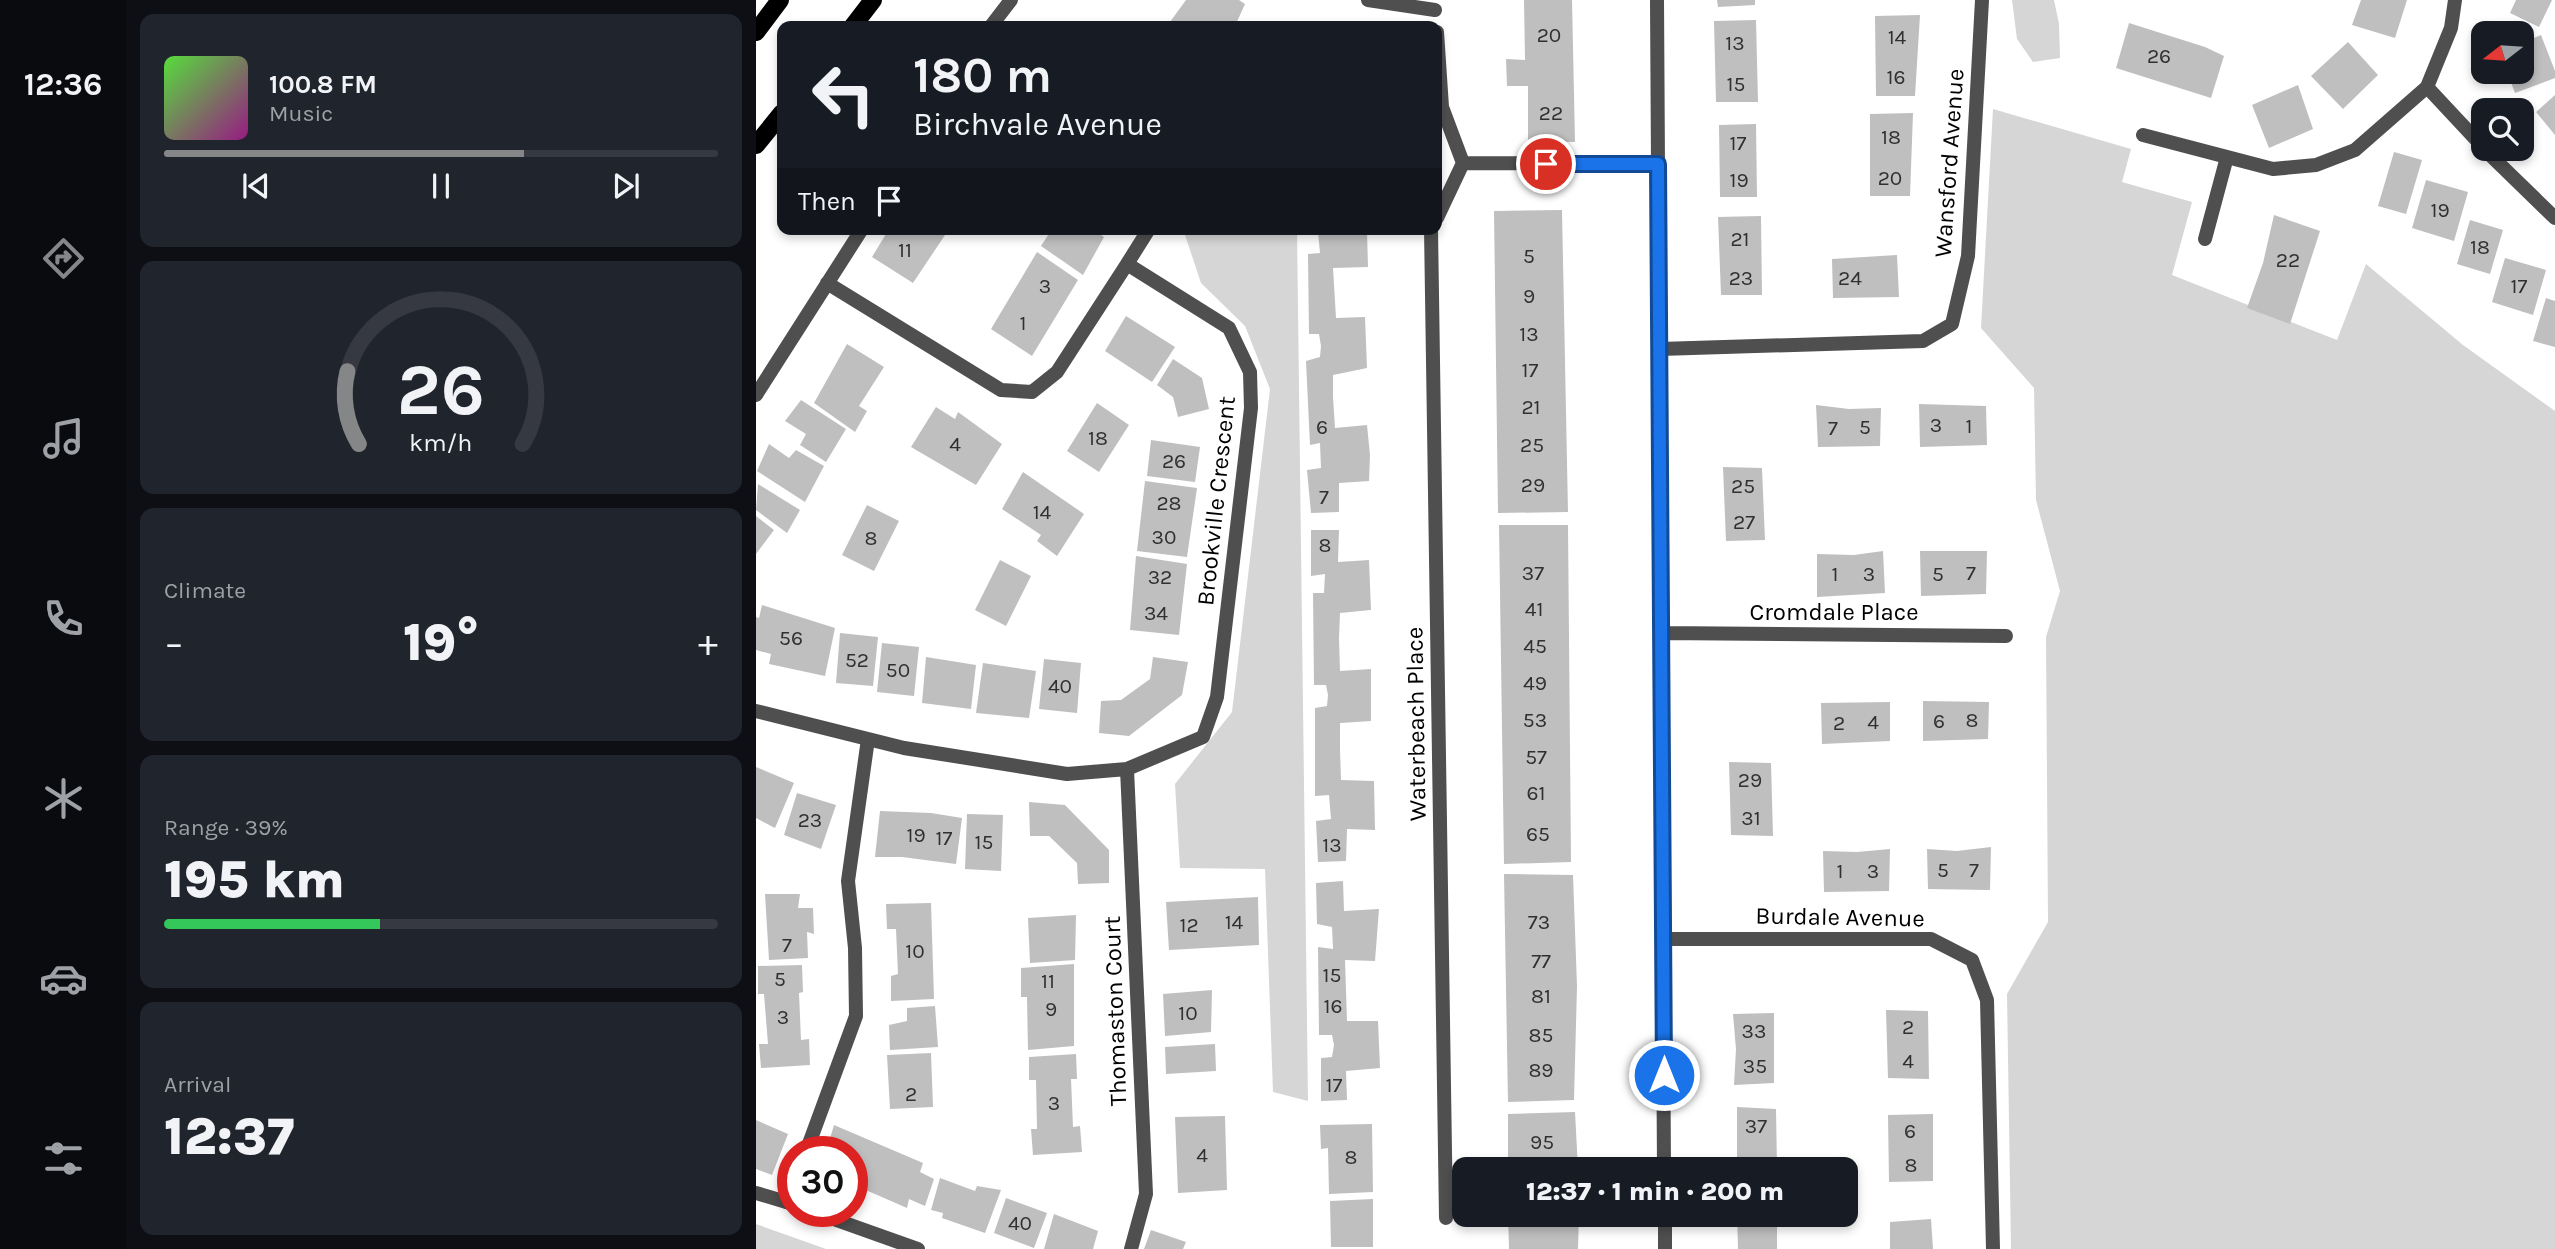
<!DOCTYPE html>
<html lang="en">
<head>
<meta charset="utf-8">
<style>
  body { margin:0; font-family:Karla,sans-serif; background:#20242c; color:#f1f3f6; height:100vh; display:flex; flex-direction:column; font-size:26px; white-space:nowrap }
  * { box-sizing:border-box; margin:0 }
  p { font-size:23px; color:#9ea1a6 }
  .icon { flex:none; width:38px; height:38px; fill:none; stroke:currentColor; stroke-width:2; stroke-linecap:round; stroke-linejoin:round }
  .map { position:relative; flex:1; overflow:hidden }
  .sheet { display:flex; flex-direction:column; gap:14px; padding:14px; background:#0d0f14; width:630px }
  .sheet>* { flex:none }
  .hud { position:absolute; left:21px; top:21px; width:665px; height:214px; border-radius:14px; box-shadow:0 4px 10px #0003; background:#171b24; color:#f1f3f6; overflow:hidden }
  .needle { width:46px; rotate:253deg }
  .fabs { position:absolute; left:1715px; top:21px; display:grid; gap:14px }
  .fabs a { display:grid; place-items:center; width:63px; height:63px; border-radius:14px; background:#171b24; box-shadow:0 4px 10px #0003; font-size:35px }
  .speed { position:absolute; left:21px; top:1136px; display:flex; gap:14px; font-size:35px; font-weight:700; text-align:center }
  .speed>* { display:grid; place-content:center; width:91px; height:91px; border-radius:50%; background:#171b24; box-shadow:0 4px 10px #0003; line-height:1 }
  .speed .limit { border:10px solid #d22; background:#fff; color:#111 }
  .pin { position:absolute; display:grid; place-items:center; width:60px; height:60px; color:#fff; margin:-30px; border:4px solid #fff; border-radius:50%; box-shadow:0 2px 7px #0007 }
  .me { position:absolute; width:77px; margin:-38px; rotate:0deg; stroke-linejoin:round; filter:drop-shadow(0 0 5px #0008) }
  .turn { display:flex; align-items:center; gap:24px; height:147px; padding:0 21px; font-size:32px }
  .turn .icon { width:91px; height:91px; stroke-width:2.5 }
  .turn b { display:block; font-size:49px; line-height:60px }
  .then { display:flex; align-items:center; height:66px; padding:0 21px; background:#0003; gap:14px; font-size:26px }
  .big { font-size:52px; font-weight:800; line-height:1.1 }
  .sheet .widget { flex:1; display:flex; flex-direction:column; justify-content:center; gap:10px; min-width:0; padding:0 24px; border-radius:14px; background:#20242c }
  .sheet .dial { align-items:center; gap:0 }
  .dial svg { height:182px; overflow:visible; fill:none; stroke:#363941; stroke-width:7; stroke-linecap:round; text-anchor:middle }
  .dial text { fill:#f1f3f6; stroke:none }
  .song { display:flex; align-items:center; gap:21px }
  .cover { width:84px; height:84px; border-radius:10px; background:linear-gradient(135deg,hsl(110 70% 55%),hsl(310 70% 35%)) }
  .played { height:7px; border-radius:4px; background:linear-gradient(90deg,#858687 65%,#363941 65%) }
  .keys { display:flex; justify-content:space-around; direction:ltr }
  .heat { display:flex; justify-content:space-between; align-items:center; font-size:38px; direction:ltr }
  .charge { height:10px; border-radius:5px; background:linear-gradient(90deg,#34c759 39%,#363941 0) }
  .trip { position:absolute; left:696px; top:1157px; width:406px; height:70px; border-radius:14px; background:#171b24; box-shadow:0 4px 10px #0003; font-weight:800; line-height:70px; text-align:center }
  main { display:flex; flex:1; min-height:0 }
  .tab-bar { display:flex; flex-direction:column; width:126px; justify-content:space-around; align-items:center; background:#090b0e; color:#9ea1a6 }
  .tab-bar .icon { width:49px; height:49px }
  .tab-bar .current { color:#858687 }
  .tab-bar b { font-size:32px; color:#f1f3f6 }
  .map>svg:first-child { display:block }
  .green { fill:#d6d6d6 }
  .building { fill:#bfbfbf }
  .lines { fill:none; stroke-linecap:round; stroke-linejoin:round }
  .street { stroke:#4f4f4f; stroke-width:14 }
  .primary { stroke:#000; stroke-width:18 }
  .route-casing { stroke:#114b97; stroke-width:18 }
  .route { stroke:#1a73e8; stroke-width:12 }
  .labels { text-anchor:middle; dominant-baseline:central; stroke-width:5; stroke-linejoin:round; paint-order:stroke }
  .number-label { font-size:21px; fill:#303030 }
  .street-label { font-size:24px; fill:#000; stroke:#fff }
</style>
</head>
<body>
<main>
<nav class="tab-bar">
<b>12:36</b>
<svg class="icon current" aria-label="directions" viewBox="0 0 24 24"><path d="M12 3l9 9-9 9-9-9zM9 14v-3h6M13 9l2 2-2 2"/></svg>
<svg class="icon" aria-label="music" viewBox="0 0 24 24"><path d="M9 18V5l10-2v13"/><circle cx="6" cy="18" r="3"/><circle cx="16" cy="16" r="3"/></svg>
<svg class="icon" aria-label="phone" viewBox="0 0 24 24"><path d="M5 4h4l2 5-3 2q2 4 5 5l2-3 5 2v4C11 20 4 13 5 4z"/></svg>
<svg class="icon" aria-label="climate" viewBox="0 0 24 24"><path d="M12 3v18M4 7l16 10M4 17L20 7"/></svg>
<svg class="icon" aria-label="car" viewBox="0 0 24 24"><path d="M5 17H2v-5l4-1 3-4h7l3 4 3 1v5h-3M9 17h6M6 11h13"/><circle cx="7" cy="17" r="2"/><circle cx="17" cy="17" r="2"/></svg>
<svg class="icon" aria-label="filters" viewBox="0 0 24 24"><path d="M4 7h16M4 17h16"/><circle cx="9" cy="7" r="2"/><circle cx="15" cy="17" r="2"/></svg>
</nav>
<section class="sheet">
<div class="widget">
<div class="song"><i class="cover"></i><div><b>100.8 FM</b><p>Music</p></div></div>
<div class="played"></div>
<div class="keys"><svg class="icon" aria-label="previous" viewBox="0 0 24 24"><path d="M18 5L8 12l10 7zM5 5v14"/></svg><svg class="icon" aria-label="pause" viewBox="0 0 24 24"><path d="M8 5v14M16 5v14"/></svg><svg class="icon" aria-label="next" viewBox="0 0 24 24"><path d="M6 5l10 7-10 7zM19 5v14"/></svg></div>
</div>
<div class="widget dial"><svg viewBox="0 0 100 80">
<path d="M14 69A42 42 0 1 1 86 69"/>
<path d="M14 69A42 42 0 0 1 9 37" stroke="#858687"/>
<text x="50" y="56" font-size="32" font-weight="700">26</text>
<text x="50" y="72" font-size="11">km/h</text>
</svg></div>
<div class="widget"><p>Climate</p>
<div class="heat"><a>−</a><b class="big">19°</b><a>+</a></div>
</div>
<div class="widget"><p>Range · 39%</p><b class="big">195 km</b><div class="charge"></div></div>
<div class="widget"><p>Arrival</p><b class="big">12:37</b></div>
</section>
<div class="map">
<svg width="1799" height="1249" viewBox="0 0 1799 1249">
  <rect width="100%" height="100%" fill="#fff"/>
  <path class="green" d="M1256,0h42l5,24 1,34 -27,4 -16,-23z
    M1237,109l138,40 -9,33 70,20 -20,73 165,65 29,-76 97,81 92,66v838h-544l-4,-255 41,-72 -2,-285 14,-46 -24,-91 -2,-112 -53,-60z
    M427,229h114l11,872 -35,-9 -8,-223 -85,-1 -5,-84 57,-72 38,-323 -25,-63 -44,-43z
    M0,1224l70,25h-70z"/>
  <path class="building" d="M430,0h53l6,4 -10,22h-68z
    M768,0h48l3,142 -47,-1v-55h-21l-1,-27 19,1z
    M961,0h38v5l-37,2z
    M1605,0h46l-12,38 -43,-13z
    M1760,0h36l-13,27 -29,-14z
    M1164,15l-5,81h-39l-1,-80z
    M1000,20l2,82h-42l-2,-81z
    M1373,23l76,24 19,9 -13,42 -95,-30z
    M1785,35l14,36v7l-40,15 -8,-21h15v-29z
    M1592,42l30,33 -35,34 -32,-33z
    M1542,85l15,44 -44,19 -17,-43z
    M1799,95v40l-19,-23z
    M1157,113l-3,83h-40v-82z
    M1000,124l1,73h-37l-1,-72z
    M1638,152l28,8 -16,54 -28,-8z
    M1670,180l42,12 -14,49 -42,-13z
    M806,210l6,302 -70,1 -4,-302z
    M1518,215l46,16 -30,93 -43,-16 16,-45z
    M1005,216l1,79h-41l-3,-78z
    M1714,220l33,10 -13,44 -33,-10z
    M133,229h60l-36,54 -41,-26z
    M296,229h40l12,8 -21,38 -42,-29z
    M611,231l1,36 -35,1 3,50 29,-1 2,51 -34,7v22l2,31 32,-3 3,30 -1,26 -30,2v29l-28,1 -4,-43 14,-2 -1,-25 -10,2 -4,-84 14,-4 1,-11 -2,-12h-10l-1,-80 12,-1 -2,-21z
    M281,252l41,28 -46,76 -41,-27z
    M1141,255l2,42 -66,1 -1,-39z
    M1749,258l41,12 -13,45 -41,-13z
    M1790,298l9,3v46l-22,-6z
    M370,316l49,31 -23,35 -47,-31z
    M91,344l37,23 -25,39 8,5 -12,21 -41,-29z
    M417,359l29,19 7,31 -31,8 -5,-20 -16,-12z
    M45,400l45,29 -20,33 -26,-17 6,-11 -21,-13z
    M341,403l32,22 -30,47 -32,-21z
    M1163,404l67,2 1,39 -67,2z
    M1060,405l33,4 32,-1 -1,38 -62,1z
    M180,407l19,12 3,-7 44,32 -26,41 -65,-38z
    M395,440l49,7 -5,35 -48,-6z
    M13,444l20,14 7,-8 28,16 -19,36 -48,-31z
    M967,467l39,1 3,72 -39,1z
    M267,472l61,42 -27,42 -20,-15 4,-6 -39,-26z
    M389,481l52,7 -10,69 -50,-6z
    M2,484l42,26 -13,23 -31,-23z
    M111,505l32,16 -25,50 -32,-16z
    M0,516l18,14 -18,24z
    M743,525h69l3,337 -67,2z
    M555,530h28l-1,32 31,-2 2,50 -31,3 -1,26 1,32 31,-2v52l-31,2v27l1,30 33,1 1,49 -28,-1 -1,32 -28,1 -2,-41 15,-2 -2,-24 -14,1v-88l12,-2 1,-11 -2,-10h-12l-1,-92h11l1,-19 -14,2z
    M1127,551l2,42 -68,4v-43l37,1z
    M1164,551h67l-1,43 -65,2z
    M380,556l51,8 -8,71 -49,-5z
    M244,560l31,16 -25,50 -31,-16z
    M6,605l73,23 -10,48 -56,-12 2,-10 -15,-4v-33l3,1z
    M84,633l38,4 -5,49 -37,-3z
    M126,643l37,4 -5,49 -37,-4z
    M170,657l50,8 -5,44 -49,-6z
    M397,657l35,5 -6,33 -53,41 -30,-3 2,-32 20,-1 29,-21z
    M288,659l37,4 -4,50 -38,-4z
    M227,663l53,8 -7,47 -53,-5z
    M1167,701l66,1 -1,37 -65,2z
    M1134,702v39l-68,3 -1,-41z
    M973,762l42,1 2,73 -42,-1z
    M0,767l38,16 -19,45 -19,-10z
    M41,793l39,12 -15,44 -37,-14z
    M273,802l36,3 44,45v33l-31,1 -1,-21 -28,-27h-19z
    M124,811l51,2 31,5 -6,46 -54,-7h-27z
    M211,814l36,1 -2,56 -36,-2z
    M1235,847l-1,43 -62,-1 -1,-40 30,2z
    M1134,849l-1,42 -65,1 -1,-41 34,1z
    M748,874l69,1 4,111 -3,114 -66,2z
    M587,881l1,30 35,-2 -4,52 -30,-1 2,61h31l2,47 -34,3 1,29 -26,1v-43l11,-1 2,-12 -2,-10h-13l-1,-88 15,2 -1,-22 -15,-3 -1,-41z
    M9,894h35l-2,14h15l1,26 -7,-2 1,26 -39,2z
    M502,897l1,48 -90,5 -3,-48z
    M175,903l3,96 -43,2v-25l7,-2 -2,-45h-9l-1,-25z
    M320,915l-1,45 -45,3 -2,-45z
    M318,964v82l-46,4 -1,-53h-6v-29z
    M46,965l1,27 -4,1 2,47 8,-1 1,26 -49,3 -2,-24h9l-4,-50h-6v-28z
    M456,990l-1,42 -46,4 -2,-42z
    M179,1006l3,41 -48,3 -1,-25 18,-4v-13z
    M1130,1010l42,1 1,68 -41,-1z
    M1018,1013v70l-40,2 2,-36 -3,-35z
    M459,1044l1,27 -50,3 -1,-27z
    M175,1053l2,54 -43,2 -3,-54z
    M320,1054l1,25h-6l2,48 7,-1 2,26 -49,3 -2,-26h6l-1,-49h-7v-23z
    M981,1107l39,2 1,60h-40z
    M819,1112l3,57h-70v-55z
    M1177,1114v67l-44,1 -1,-67z
    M469,1116l2,74 -49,3 -3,-76z
    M0,1120l32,14 -16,41 -16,-6z
    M616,1124l1,68 -44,2 -1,-46 -7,1 -1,-24z
    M78,1125l89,38 -3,9 14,7 -9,27 -16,-7 -2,9 -55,-24v-32h-26z
    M184,1178l35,13 2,-5 24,4 -16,43 -43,-15 1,-5 -12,-3z
    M250,1198l41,15 -13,35 -40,-15z
    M617,1199v48h-42l-1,-46z
    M298,1214l44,17 -5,18h-49z
    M752,1214h71l-1,35h-69z
    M981,1214h40v35h-39z
    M1175,1219l2,30h-43v-27z
    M395,1230l35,12 -3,7h-39z"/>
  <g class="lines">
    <path class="street" d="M612,0l67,10
      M901,0l7,1169
      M235,26l20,-26
      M681,32l5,75 21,56 195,1
      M1671,87l56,60
      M1387,135l130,34 43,-4 39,-15 72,-63 24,-59 4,-28
      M1728,149l71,69
      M681,218l26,-55
      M675,229l15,989
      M1449,239l22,-82
      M371,264l22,-35
      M904,349l263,-8 29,-17 16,-68 14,-256
      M0,395l106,-166
      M905,633l345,3
      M0,711l148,37 163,26 60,-5 76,-32 14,-40 34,-289 -1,-36 -21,-44 -102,-64 -70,108 -25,20 -31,-2 -174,-107
      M371,769l19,425 -15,55
      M907,939h268l41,21 15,40 6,249
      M50,1152l50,-136 -1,-68 -7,-67 20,-142
      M0,1193l37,11
      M30,1202l7,-17
      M55,1211l107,38
      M909,1214v35"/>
    <path class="primary" d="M97,26l20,-26
      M0,32l24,-32
      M0,145l26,-32"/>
  </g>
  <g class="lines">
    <g class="route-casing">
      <path id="route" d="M790,164h112l6,911"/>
    </g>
    <use href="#route" class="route"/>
  </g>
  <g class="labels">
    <g class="number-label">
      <text x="793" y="35">20</text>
      <text x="1141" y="37">14</text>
      <text x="979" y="43">13</text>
      <text x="1403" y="56">26</text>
      <text x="1140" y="77">16</text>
      <text x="980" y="84">15</text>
      <text x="795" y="113">22</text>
      <text x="1135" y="137">18</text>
      <text x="982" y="143">17</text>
      <text x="1134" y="178">20</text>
      <text x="983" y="180">19</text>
      <text x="1684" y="210">19</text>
      <text x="984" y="239">21</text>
      <text x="1724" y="247">18</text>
      <text x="149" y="250">11</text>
      <text x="773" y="256">5</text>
      <text x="1532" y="260">22</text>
      <text x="985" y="278">23</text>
      <text x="1094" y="278">24</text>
      <text x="289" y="286">3</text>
      <text x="1763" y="286">17</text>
      <text x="773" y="296">9</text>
      <text x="267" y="323">1</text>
      <text x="773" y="334">13</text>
      <text x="774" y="370">17</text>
      <text x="775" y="407">21</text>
      <text x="1180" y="425">3</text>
      <text x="1213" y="426">1</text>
      <text x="566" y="427">6</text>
      <text x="1109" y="427">5</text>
      <text x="1077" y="428">7</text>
      <text x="342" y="438">18</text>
      <text x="199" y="444">4</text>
      <text x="776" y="445">25</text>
      <text x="418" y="461">26</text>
      <text x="777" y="485">29</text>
      <text x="987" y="486">25</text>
      <text x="568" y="497">7</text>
      <text x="413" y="503">28</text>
      <text x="286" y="512">14</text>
      <text x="988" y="522">27</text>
      <text x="408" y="537">30</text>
      <text x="115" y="538">8</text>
      <text x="569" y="545">8</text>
      <text x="777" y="573">37</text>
      <text x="1215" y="573">7</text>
      <text x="1079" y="574">1</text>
      <text x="1113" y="574">3</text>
      <text x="1182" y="574">5</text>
      <text x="404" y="577">32</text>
      <text x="778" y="609">41</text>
      <text x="400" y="613">34</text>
      <text x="35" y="638">56</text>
      <text x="779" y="646">45</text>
      <text x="101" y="660">52</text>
      <text x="142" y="670">50</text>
      <text x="779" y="683">49</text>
      <text x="304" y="686">40</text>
      <text x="779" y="720">53</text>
      <text x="1216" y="720">8</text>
      <text x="1183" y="721">6</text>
      <text x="1117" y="722">4</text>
      <text x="1083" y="723">2</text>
      <text x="780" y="757">57</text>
      <text x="994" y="780">29</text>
      <text x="780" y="793">61</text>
      <text x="995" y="818">31</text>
      <text x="54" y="820">23</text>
      <text x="782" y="834">65</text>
      <text x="160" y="835">19</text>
      <text x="188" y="838">17</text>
      <text x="228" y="842">15</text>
      <text x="576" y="845">13</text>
      <text x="1187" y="870">5</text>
      <text x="1218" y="870">7</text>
      <text x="1084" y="871">1</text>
      <text x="1117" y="871">3</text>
      <text x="478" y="922">14</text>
      <text x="783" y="922">73</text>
      <text x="433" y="925">12</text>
      <text x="31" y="945">7</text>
      <text x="159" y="951">10</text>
      <text x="785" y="961">77</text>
      <text x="576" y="975">15</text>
      <text x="24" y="979">5</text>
      <text x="292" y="981">11</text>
      <text x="785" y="996">81</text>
      <text x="577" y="1006">16</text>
      <text x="295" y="1009">9</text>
      <text x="432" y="1013">10</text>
      <text x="27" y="1017">3</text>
      <text x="1152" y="1027">2</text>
      <text x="998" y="1031">33</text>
      <text x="785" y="1035">85</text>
      <text x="1152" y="1061">4</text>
      <text x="999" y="1066">35</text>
      <text x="785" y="1070">89</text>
      <text x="578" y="1085">17</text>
      <text x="155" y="1094">2</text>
      <text x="298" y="1103">3</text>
      <text x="1000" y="1126">37</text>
      <text x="1154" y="1131">6</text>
      <text x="786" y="1142">95</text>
      <text x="446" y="1155">4</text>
      <text x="595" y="1157">8</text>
      <text x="1155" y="1165">8</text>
      <text x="264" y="1223">40</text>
    </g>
    <g class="street-label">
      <text transform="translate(1193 163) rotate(-86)">Wansford Avenue</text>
      <text transform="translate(460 501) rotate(-84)">Brookville Crescent</text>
      <text x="1078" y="612">Cromdale Place</text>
      <text transform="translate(660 724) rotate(-91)">Waterbeach Place</text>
      <text transform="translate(1084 917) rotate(1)">Burdale Avenue</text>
      <text transform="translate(359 1011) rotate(-92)">Thomaston Court</text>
    </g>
  </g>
</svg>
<div class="fabs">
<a><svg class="needle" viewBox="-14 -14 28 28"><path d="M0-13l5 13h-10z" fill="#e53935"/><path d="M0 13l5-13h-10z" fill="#9ea1a6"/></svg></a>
<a><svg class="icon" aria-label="search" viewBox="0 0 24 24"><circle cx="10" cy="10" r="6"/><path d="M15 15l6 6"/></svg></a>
</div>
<div class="speed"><div class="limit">30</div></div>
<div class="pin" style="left:790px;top:164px;background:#d93025"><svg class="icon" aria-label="arrive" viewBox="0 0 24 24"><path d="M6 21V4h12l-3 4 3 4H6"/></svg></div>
<svg class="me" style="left:908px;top:1075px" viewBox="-20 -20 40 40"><circle r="17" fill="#1a73e8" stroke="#fff" stroke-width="3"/><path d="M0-11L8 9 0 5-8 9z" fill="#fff"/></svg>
<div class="trip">12:37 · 1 min · 200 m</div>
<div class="hud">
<div class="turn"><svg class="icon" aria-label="left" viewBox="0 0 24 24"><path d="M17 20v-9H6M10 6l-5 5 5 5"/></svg><div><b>180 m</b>Birchvale Avenue</div></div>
<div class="then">Then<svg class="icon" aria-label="arrive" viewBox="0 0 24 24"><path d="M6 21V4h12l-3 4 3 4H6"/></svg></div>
</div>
</div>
</main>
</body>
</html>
